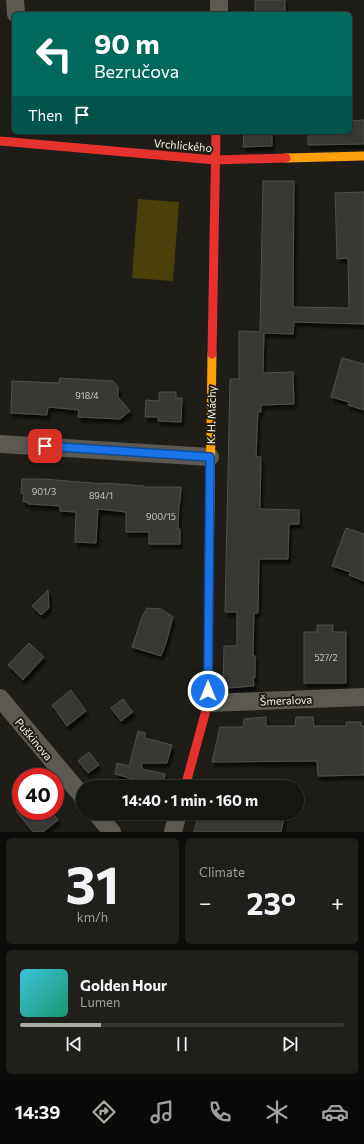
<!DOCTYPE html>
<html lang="en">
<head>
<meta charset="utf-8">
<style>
  body { margin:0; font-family:Commissioner,sans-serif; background:#1f1f1b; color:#f1f3f6; height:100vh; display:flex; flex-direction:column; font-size:15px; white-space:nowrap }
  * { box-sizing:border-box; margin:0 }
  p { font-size:13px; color:#9e9f9f }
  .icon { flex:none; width:22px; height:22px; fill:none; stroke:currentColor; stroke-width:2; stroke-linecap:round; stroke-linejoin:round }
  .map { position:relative; height:832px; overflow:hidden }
  .drawer { display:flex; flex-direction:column; gap:6px; padding:6px; background:#0c0c0a; flex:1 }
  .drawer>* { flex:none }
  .guide { position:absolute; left:12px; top:12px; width:340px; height:122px; border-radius:6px; box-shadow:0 1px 3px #0004,0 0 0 1px #353532; background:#00695c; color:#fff; overflow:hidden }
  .speed { position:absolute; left:12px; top:768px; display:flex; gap:8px; font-size:20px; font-weight:700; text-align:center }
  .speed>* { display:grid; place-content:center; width:52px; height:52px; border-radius:50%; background:#161612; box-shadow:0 1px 3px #0004,0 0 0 1px #353532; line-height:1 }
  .speed .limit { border:6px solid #d22; background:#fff; color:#111 }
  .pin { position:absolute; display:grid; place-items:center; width:34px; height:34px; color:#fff; margin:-17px; border-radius:8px; box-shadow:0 2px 6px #0006 }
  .me { position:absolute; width:44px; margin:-22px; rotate:0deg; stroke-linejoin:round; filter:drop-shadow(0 0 3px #0008) }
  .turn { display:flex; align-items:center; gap:14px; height:84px; padding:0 16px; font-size:18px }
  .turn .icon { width:52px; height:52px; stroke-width:2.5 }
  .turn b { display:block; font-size:28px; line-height:34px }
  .then { display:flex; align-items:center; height:38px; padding:0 16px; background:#0003; gap:8px; font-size:15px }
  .big { font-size:30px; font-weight:700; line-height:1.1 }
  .drawer .widget { flex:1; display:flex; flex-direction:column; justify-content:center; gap:6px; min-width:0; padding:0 14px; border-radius:6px; background:#1f1f1b }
  .drawer .dial { align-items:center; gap:0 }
  .dial b { font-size:52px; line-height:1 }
  .song { display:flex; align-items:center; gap:12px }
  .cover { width:48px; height:48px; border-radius:6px; background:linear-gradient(135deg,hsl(190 70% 55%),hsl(160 70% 35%)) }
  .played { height:4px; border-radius:2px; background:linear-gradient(90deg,#aaa9a3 25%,#353532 25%) }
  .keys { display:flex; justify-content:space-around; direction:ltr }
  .heat { display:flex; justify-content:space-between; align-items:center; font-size:22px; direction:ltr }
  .drawer .tiles { flex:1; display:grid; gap:6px; grid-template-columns:1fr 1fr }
  .widget:last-child { grid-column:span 2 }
  .trip { position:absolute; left:76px; top:780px; width:228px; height:40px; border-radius:20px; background:#161612; box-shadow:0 1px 3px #0004,0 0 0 1px #353532; font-weight:700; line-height:40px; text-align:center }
  .menu { display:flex; height:64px; justify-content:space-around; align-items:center; background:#090907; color:#9e9f9f }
  .menu .icon { width:28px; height:28px }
  .menu .current { color:#aaa9a3 }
  .menu b { font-size:18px; color:#f1f3f6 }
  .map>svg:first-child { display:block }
  .green { fill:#4a410a }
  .building { fill:#393834; stroke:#504f4b; filter:url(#shadow) }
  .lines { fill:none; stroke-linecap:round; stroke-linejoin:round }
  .street { stroke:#5b5950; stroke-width:18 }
  .slow { stroke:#ff9f0a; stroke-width:9 }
  .jam { stroke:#e5322d; stroke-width:9 }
  .route-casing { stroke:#114b97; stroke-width:10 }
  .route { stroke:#1a73e8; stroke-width:7 }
  .labels { text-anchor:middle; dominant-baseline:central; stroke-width:4; stroke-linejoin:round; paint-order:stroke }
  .number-label { font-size:9px; fill:#c7c6c0 }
  .street-label { font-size:11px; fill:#f6f5ee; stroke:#211f15 }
</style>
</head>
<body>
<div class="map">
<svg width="364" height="832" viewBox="0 0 364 832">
  <defs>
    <filter id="shadow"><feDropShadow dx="2.5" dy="4.5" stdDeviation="1" flood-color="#0009"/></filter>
  </defs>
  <rect width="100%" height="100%" fill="#1e1d18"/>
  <path class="green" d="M138,199l41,3 -6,79 -41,-3z"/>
  <path class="building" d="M255,0h30v14h-30z
    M364,120v24l-56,1v-13h42v-11z
    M244,132h28v14l-29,1z
    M263,181h31l-1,126 56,1 -1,-50 -11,1 -2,-66 29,-1v132l-70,-2 -1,12 -29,-1 -1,40 30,-1 1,32 -33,1v7h-3l-2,45h5l-1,52 39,1v14h-10l-1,35h-29l-1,54h-4l-1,42 2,1v22h-2l1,8 -26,2 -5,-5 1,-37h13v-34h-12l5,-233h9v-48l21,1z
    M342,358l22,6v46l-16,-5 1,-3 -18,-5z
    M60,378l53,3 5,6v10l12,14 -10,8 -42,-2 1,-7 -31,-3 -1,8 -36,-2 1,-32 47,2z
    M159,392h17v6h6l-1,24 -23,-1v-4h-13l1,-17 13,1z
    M22,479h21l62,5v-1l39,3v1h37l-1,16h-1l-1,26h2v15h-31v-12h-23v-20l-28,-3 -2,34 -21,-1 1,-30 -16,-1v-5l-32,-2v-2h-5l1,-8 -3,-1z
    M346,528l18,6v47l-15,-6 1,-3 -18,-6z
    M48,590l1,18 -8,7 -9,-9z
    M147,608l14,1 12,8 -7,26 -5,13 -29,-9 10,-30z
    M317,625h16v7h13v51h-42v-51h13z
    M29,643l15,14 -21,23 -15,-15z
    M71,690l15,21 -19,15 -15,-21z
    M123,699l10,13 -12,9 -10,-13z
    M266,717v9h29l1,-9h17l1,9h32v-4h15v4h3v49l-46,1 -1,-15 -105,1 8,-35h23l1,-8z
    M138,731l7,2v5l27,7 -5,18h-25v6l23,5 -3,13 -14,-4 -1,4 -12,-1 -2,-7 -18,-5 2,-11 12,3z
    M89,752l10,13 -11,8 -10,-12z
    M16,811h35l7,9 -15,12h-10z
    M199,813h86l-4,19h-87z"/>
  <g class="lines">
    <path class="street" d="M15,0l1,14
      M219,14v-14
      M0,444l210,13
      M0,698l83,99
      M208,703l156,-6
      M96,813l16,19
      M173,832l5,-19"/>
    <path class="slow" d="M286,158l78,-2
      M209,573l3,-219"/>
    <path class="jam" d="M0,141l215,19 71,-2
      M212,354l4,-222
      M185,787l23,-84 1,-130"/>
  </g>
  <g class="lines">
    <g class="route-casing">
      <path id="route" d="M45,446l165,11 -2,234"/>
    </g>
    <use href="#route" class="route"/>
  </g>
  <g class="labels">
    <g class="number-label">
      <text x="87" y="395">918/4</text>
      <text x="44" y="491">901/3</text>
      <text x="101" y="495">894/1</text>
      <text x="161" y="516">900/15</text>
      <text x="326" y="657">527/2</text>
    </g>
    <g class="street-label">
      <text transform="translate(183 145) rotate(5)">Vrchlického</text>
      <text transform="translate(211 415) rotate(-89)">K. H. Máchy</text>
      <text transform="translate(286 700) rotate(-2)">Šmeralova</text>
      <text transform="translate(34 739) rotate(50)">Puškinova</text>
    </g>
  </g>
</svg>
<div class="speed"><div class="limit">40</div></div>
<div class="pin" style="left:45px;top:446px;background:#d93025"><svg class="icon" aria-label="arrive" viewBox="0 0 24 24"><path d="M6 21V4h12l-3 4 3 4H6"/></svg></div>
<svg class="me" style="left:208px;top:691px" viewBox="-20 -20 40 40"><circle r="17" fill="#1a73e8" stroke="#fff" stroke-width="3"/><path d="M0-11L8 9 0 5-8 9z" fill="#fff"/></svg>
<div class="trip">14:40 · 1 min · 160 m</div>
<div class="guide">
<div class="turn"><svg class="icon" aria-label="left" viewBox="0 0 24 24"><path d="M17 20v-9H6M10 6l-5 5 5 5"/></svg><div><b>90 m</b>Bezručova</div></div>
<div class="then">Then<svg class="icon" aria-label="arrive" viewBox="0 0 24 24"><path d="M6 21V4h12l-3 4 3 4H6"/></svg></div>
</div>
</div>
<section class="drawer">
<div class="tiles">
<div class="widget dial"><b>31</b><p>km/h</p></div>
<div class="widget"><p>Climate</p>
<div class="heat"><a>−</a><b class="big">23°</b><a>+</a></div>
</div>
<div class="widget">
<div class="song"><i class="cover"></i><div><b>Golden Hour</b><p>Lumen</p></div></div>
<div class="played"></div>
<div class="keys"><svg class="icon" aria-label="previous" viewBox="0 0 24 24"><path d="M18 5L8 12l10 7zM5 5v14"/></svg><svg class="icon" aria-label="pause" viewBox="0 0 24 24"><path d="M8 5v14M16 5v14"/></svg><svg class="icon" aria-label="next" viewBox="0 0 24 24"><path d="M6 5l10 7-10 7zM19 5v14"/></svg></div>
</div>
</div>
</section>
<nav class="menu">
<b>14:39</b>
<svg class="icon current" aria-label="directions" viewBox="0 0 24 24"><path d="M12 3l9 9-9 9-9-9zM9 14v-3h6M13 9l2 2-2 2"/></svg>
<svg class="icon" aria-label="music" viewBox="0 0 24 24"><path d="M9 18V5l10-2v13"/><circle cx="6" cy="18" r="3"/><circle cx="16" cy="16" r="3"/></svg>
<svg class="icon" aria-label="phone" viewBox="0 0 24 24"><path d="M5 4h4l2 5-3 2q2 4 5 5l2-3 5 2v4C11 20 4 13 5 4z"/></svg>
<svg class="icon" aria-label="climate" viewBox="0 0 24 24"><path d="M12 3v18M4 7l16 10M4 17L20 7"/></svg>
<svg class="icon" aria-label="car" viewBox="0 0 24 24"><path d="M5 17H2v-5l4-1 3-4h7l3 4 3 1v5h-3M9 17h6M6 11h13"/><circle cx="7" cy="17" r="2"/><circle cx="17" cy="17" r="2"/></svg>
</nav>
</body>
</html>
